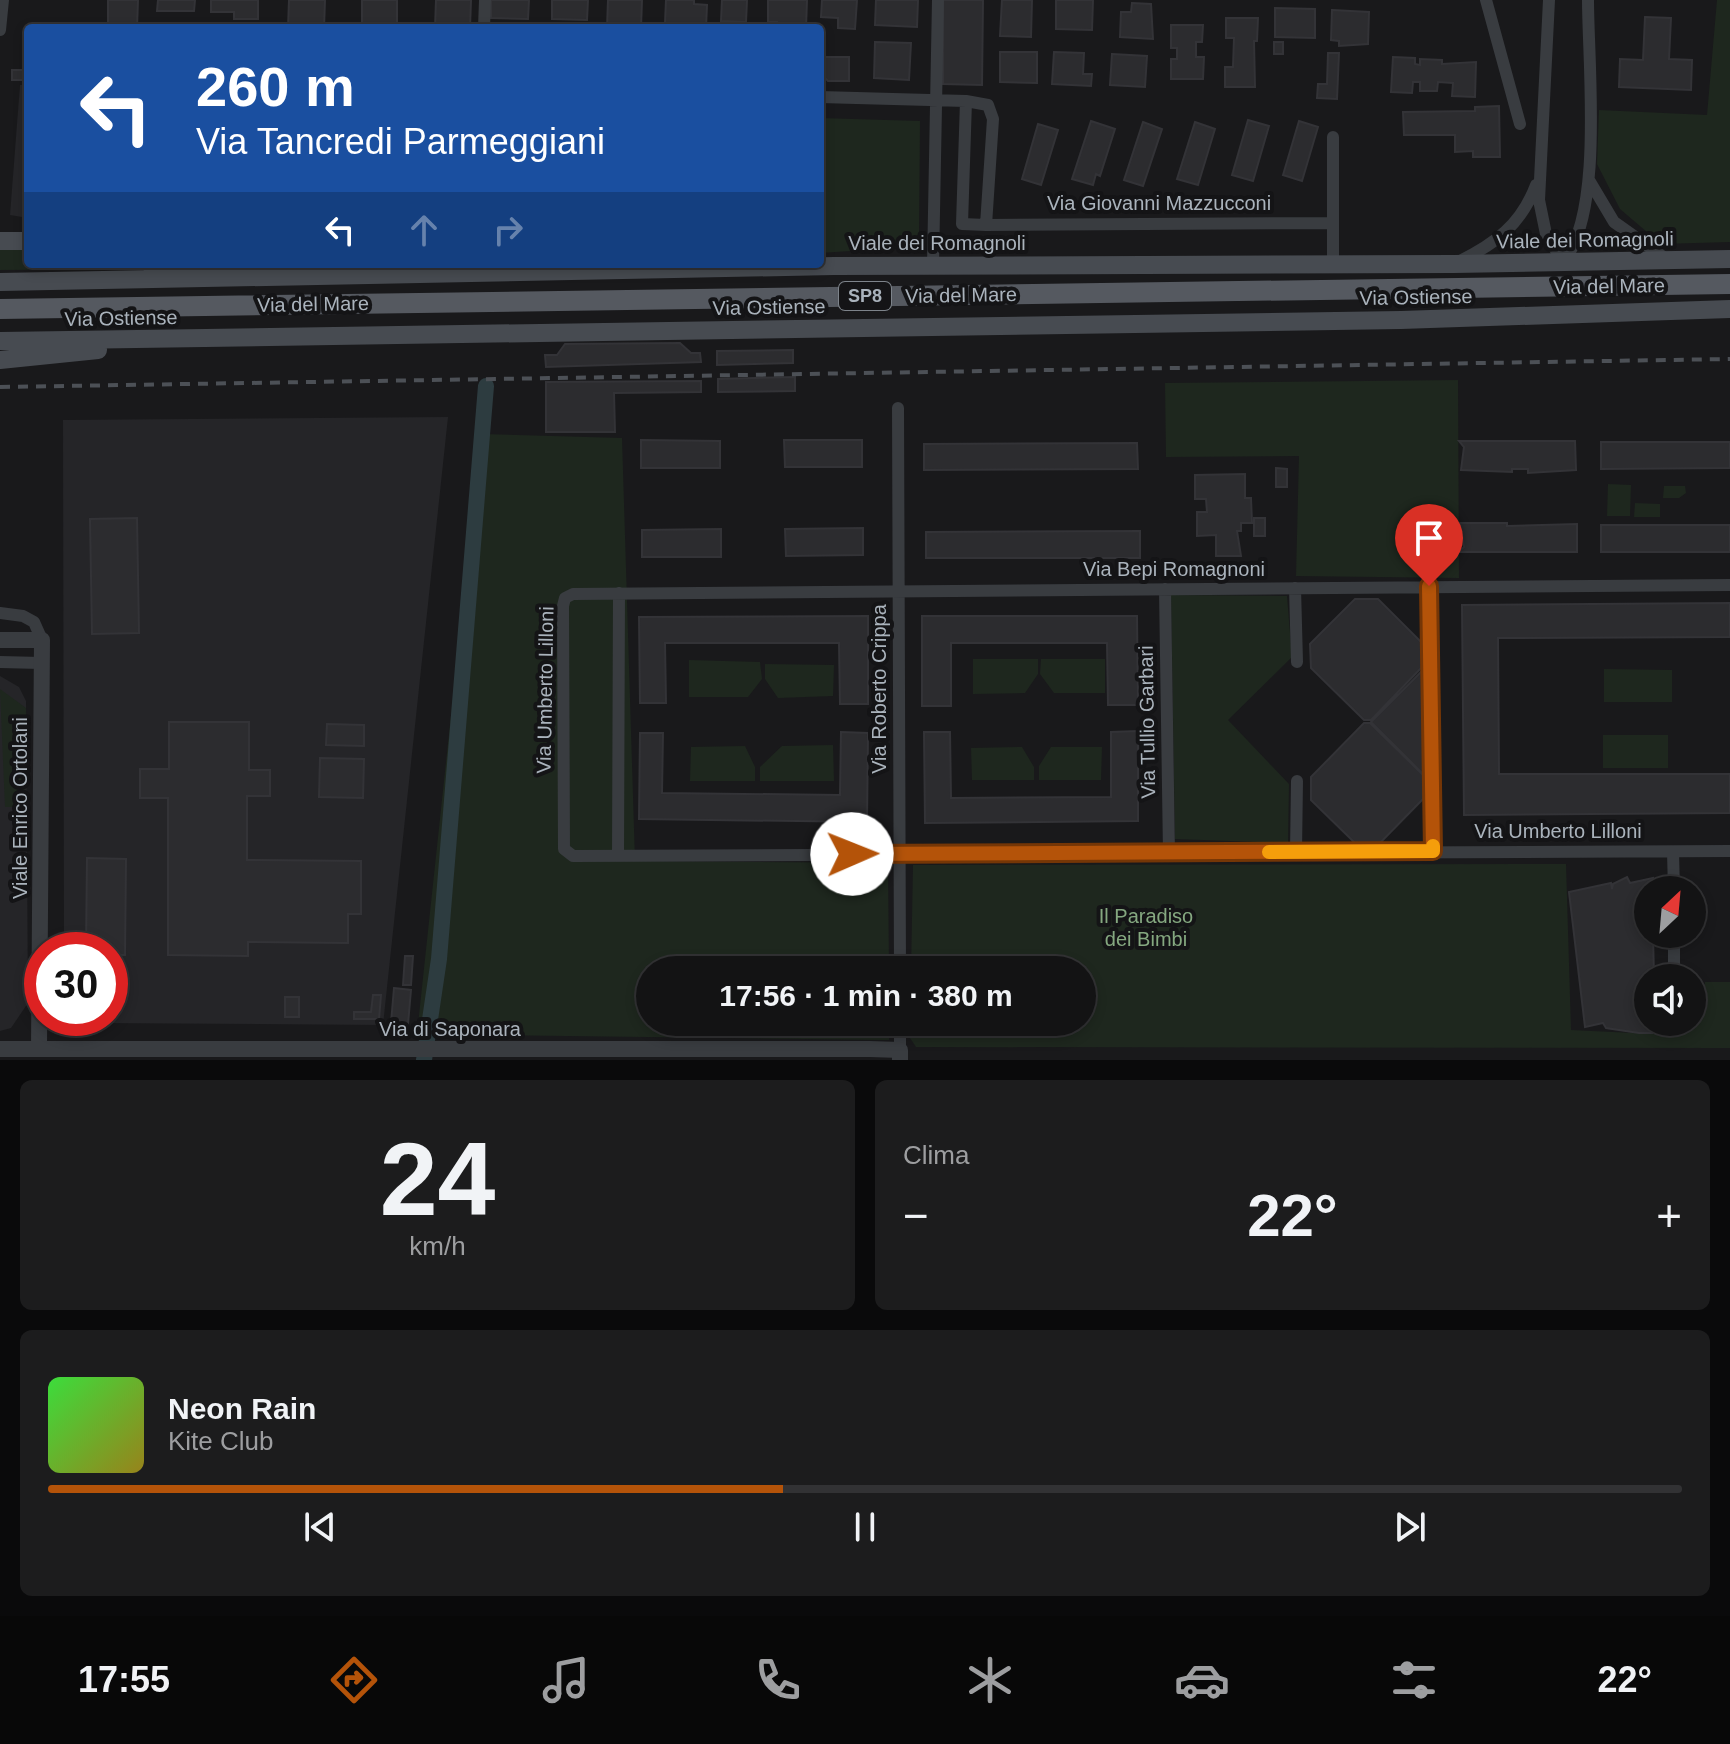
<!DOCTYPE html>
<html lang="it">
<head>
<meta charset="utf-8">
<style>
  body { margin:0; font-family:Arial,sans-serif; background:#1c1c1d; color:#f1f3f6; height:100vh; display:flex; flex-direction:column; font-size:30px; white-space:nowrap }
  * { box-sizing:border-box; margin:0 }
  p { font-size:26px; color:#9d9ea0 }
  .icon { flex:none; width:44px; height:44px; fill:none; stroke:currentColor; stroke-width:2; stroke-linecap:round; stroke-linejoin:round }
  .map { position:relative; height:1060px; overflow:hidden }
  .sheet { display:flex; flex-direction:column; gap:20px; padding:20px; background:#0a0a0b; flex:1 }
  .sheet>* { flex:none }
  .banner { position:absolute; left:24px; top:24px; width:800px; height:244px; border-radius:8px; box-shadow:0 4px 12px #0003,0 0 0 2px #323234; background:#1a4fa0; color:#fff; overflow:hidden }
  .needle { width:52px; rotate:26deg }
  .controls { position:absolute; left:1634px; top:876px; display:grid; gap:16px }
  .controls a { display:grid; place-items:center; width:72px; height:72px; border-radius:50%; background:#131314; box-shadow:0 4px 12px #0003,0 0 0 2px #323234; font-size:40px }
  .speed { position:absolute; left:24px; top:932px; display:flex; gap:16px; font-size:40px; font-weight:700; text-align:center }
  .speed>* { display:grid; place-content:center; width:104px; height:104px; border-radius:50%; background:#131314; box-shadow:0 4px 12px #0003,0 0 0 2px #323234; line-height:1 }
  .speed .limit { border:12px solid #d22; background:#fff; color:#111 }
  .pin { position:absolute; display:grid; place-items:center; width:68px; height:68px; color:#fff; margin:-82px -34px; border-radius:50% 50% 50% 0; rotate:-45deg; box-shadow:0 0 8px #0007 }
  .pin .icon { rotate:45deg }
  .me { position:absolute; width:88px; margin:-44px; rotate:89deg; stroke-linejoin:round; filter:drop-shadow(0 0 6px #0008) }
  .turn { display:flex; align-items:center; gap:28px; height:168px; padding:0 40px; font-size:36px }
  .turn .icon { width:104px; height:104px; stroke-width:2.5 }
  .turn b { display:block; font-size:56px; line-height:68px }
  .lanes { display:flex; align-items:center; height:76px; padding:0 40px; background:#0003; justify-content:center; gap:40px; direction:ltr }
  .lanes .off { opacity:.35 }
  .big { font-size:60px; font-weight:800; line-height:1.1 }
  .sheet .card { flex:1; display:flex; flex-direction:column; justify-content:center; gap:12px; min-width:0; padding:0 28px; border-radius:12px; background:#1c1c1d }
  .sheet .dial { align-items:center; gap:0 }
  .dial b { font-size:104px; line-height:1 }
  .song { display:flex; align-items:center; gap:24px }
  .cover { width:96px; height:96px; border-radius:12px; background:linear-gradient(135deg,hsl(120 70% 55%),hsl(50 70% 35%)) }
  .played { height:8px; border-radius:4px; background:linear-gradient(90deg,#b45309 45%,#323234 45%) }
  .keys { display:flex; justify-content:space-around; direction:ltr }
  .heat { display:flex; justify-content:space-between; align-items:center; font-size:44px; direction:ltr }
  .sheet .tiles { flex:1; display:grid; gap:20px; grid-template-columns:1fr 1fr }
  .card:last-child { grid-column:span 2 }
  .trip { position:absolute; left:636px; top:956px; width:460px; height:80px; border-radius:40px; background:#131314; box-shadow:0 4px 12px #0003,0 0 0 2px #323234; font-weight:800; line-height:80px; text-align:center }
  .dock { display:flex; height:128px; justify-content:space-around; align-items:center; background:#080808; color:#9d9ea0 }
  .dock .icon { width:56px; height:56px }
  .dock .on { color:#b45309 }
  .dock b { font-size:36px; color:#f1f3f6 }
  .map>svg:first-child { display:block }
  .built { fill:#252528 }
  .green { fill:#1e271e }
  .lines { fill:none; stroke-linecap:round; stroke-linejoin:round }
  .canal { stroke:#2d3c40; stroke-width:16 }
  .building { fill:#2c2c2f; stroke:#333337; stroke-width:2 }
  .minor { stroke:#393c40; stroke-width:12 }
  .tertiary { stroke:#393c40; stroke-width:16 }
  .secondary { stroke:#474b51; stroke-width:18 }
  .primary { stroke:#555960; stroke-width:20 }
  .rail { stroke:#4c5056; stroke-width:4; stroke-dasharray:10 8; stroke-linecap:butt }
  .route-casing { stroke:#753606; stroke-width:20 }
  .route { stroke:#b45309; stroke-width:14 }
  .slow { stroke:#f59e0b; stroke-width:14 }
  .labels { text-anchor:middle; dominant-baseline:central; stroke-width:8; stroke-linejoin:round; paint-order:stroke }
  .shield { fill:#141416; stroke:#7d838a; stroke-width:2 }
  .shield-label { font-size:18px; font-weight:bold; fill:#aab3bc }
  .street-label { font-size:20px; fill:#aab3bc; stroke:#141416 }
  .park-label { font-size:20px; fill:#85a880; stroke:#141416 }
</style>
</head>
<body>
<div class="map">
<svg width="1730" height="1060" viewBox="0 0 1730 1060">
  <rect width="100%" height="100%" fill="#19191b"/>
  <path class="built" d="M20,85h8v133l-18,-3z
    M448,417l-65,608 -290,-2 -13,-5h30v-68h-46l-1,-530z
    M0,676l19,11 7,14 2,302 -17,25 -11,3z"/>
  <path class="green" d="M1717,0h13v242l-69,2 -41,-35 -23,-45 2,-54 108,5z
    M820,118l100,3 -1,112 -8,14 -91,6z
    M0,247h28v17h99l20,5 -147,1z
    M1458,380l1,198 -163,-2 3,-120 -133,1 -1,-74z
    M481,434l141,4 13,423 253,2 1,107h-239v52h239v18l-472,-6z
    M1608,484l23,1 -1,31h-23z
    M1664,486h21l1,7 -7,5h-16z
    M1635,503l25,1v13h-26z
    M1171,595l116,1 5,61 -64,63 61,64 -1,59 -113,-4z
    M973,659h65v15l-13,19 -52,1z
    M1041,659h64v34h-51l-14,-19z
    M689,660l71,2 2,17 -14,18h-59z
    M765,664l69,1 -1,31 -55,2 -13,-19z
    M1604,669l68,1v32h-68z
    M0,689l26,19 -1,99h-20z
    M1603,735h65v33h-65z
    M833,745l1,36h-74v-14l22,-21z
    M745,746l10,21v14h-65l1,-34z
    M1022,747l12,20v13h-62l-1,-32z
    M1051,747h51l-1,33h-62v-14z
    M1566,864l5,166 104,5 3,-13h14v-19l10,-3 3,-18h25v66l-814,-1 -6,-9 1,-16h171v-52h-171l2,-105z"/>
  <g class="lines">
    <path class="canal" d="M424,1060l15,-101 47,-573"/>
  </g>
  <path class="building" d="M108,0h30l-1,28h-29z
    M158,0h37l-1,11h-37z
    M211,0h47v19h-24v-7h-23z
    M289,0h36l-1,28h-36z
    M362,0h35v28h-35z
    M436,0h35l-1,28h-35z
    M491,0h38l-1,19 -37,-1z
    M552,0h36l-1,20 -35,-1z
    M608,0h34l-1,28h-34z
    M666,0h28v4l13,1 -1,23 -41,-5z
    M722,0h25l-1,22 -25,-1z
    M768,0h39l-1,28h-29v-6h-9z
    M822,0h35l-2,29 -17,-1v-10l-17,-1z
    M876,0h42l-1,27 -42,-2z
    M943,0h40l-1,85 -39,-1z
    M1002,0h30l-1,37 -31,-1z
    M1056,0h37l-1,30 -36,-1z
    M1132,3l19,1 2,35 -33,-2 1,-25h10z
    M1275,8l40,1v29l-40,-1z
    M1332,10l37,2 -1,32 -29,2v-5l-8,-1z
    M1645,17l26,1 -2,41 23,1 -1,30 -72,-3 1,-28 23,1z
    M1226,18h32l-1,23h-3l1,46h-30v-20h8l1,-29h-8z
    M246,25v3h-33v-2z
    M1171,25h32l-1,17h-6v15h8l-1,22h-32v-20h6v-11h-6z
    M875,42l36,1 -2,37 -35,-2z
    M1274,42h9v12h-9z
    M1000,52h37v31l-37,-1z
    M1054,52l30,1 -1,21h9l-1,12 -39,-2z
    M1328,53h11l-2,46 -20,-1 1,-14h9z
    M1112,54l35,2 -2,31 -35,-2z
    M823,57h26v24h-21l-6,-6z
    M1393,57l22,1v6l5,1v-6l22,1v4l34,-2 -1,35 -23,-1 1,-13 -15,-1 -1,9h-17v-9h-7l-1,11 -21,-1z
    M12,70h16v10h-16z
    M26,103h2v54h-2z
    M1499,106l1,51h-27v-6l-18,1v-17h-51l-1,-23 72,-1v-4z
    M1248,120l21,6 -16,55 -21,-6z
    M1091,121l24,8 -15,47 -4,-2 -3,11 -21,-6z
    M1299,121l19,6 -16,54 -19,-6z
    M1143,122l19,7 -19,57 -19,-6z
    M1195,122l20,7 -17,56 -21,-6z
    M1038,124l20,6 -17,55 -19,-6z
    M680,343l11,10h9l1,9 -155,5 -1,-12h12l8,-11z
    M793,350v13l-76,2v-14z
    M795,377v14l-77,1v-13z
    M701,381v11l-87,1 1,39h-69v-50z
    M641,440l79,1v27h-79z
    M784,440h78v27h-77z
    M1459,441h116l1,29 -48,3v-4h-16v3l-51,-2 3,-23z
    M1601,442h129v26l-129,1z
    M1137,443l1,26 -214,1v-26z
    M1276,468l11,1v18h-11z
    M1245,474v24h6l1,25h-11v8h-4l4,25h-25v-21l-19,1v-24h10l-1,-13h-11v-24z
    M137,518l2,115 -47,1 -2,-115z
    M1254,518h11v18h-11z
    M1460,523h47v3l70,-2v28h-119l6,-5z
    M1601,525h129v27h-129z
    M863,528v27l-77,1 -1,-27z
    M721,529v28h-79v-27z
    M1140,531v27h-214v-26z
    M1355,599h23l45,45v22l-52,54h-7l-53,-52 -1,-24z
    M1730,603v34l-232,1 1,136h231v39l-266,2 -2,-210z
    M868,616v88h-28l-1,-61h-174l1,60h-26l-1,-86z
    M922,616h215l1,89h-30l-1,-62h-156v63h-29z
    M1424,669l-1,105 -52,-52z
    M169,722h80v48h21v26h-23v64l114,1v53h-13v29l-100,-1v14l-80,-1v-157h-28v-29h29z
    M1364,723h6l53,52v24l-45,46h-21l-46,-45v-23z
    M327,724l37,1v21l-38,-1z
    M1138,731v90l-213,2 -1,-91h26l1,66 160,-1v-65z
    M841,732l27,1 -1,89 -228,-3 1,-86h23l-1,60 178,2z
    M320,758l44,1 -1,39 -44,-1z
    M87,858l39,1 -1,96h-15v-5h-24z
    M1627,877l3,6 23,-5v12h-5v44h5l1,44h-6v44h19l3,9 -18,-3v5h-13l-33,-5 -3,-5 -18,4 -16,-135 42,-9 1,6 1,-5z
    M405,956h8l-2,29h-8z
    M394,988l17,2 -3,34 -17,-1z
    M373,995h8l-2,24h-25v-7h17z
    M285,997h14v20h-14z"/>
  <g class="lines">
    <path class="minor" d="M1486,0l34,124
      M1549,0l-10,200 7,34 17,28c41,-49 25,-197 25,-262
      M484,28l1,-28
      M0,30l3,-30
      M820,97l146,4 22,4 5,14 -7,106 -24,-1 4,-123
      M1333,137v127
      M1589,180l25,42 52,37
      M986,225l347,-2
      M1458,262c37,-18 63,-37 78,-77
      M933,265l5,-265
      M898,408l2,562
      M1730,585l-1157,9 -8,4 -2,8 1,243 9,7 1157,-5
      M1429,586l4,265
      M1295,588l2,74
      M1165,589l4,265
      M0,613l23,3 11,6 8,18
      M0,662l41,1
      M1296,852l1,-71
      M1673,852l1,38
      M618,856l1,-263
      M1674,934v44
      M900,1050v-28"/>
    <path class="tertiary" d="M0,640h42l-3,408
      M0,1049h870l30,1v10"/>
    <path class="secondary" d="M0,241h28
      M150,264l34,8
      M0,282l834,-16 620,-2 276,-5
      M0,341l1401,-21 329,-11
      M0,360l98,-10"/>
    <path class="primary" d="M0,309l1730,-25"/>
    <path class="rail" d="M0,387l1730,-28"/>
  </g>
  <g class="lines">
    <g class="route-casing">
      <path id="route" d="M852,854l581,-3 -4,-265"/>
    </g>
    <use href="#route" class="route"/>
    <path class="slow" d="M1269,852l164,-1v-5"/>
  </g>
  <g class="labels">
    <rect class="shield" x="839" y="282" width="52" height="28" rx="6"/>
    <g class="shield-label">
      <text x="865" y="296">SP8</text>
    </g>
    <g class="street-label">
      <text x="1159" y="203">Via Giovanni Mazzucconi</text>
      <text transform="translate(1585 240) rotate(-1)">Viale dei Romagnoli</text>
      <text x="937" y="243">Viale dei Romagnoli</text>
      <text transform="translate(1609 286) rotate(-1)">Via del Mare</text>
      <text transform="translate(961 295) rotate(-1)">Via del Mare</text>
      <text transform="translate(1416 297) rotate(-1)">Via Ostiense</text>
      <text transform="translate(313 304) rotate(-1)">Via del Mare</text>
      <text transform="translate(769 307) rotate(-1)">Via Ostiense</text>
      <text transform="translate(121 318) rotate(-1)">Via Ostiense</text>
      <text x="1174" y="569">Via Bepi Romagnoni</text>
      <text transform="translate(879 689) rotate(-90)">Via Roberto Crippa</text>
      <text transform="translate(545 690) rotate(-89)">Via Umberto Lilloni</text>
      <text transform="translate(1147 722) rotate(-91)">Via Tullio Garbari</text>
      <text transform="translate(20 808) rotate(-90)">Viale Enrico Ortolani</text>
      <text x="1558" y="831">Via Umberto Lilloni</text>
      <text x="450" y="1029">Via di Saponara</text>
    </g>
    <g class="park-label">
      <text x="1146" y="916">Il Paradiso<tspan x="1146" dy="23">dei Bimbi</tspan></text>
    </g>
  </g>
</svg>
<div class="controls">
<a><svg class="needle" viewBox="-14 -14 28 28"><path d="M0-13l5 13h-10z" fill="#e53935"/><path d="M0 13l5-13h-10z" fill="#9d9ea0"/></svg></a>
<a><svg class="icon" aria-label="sound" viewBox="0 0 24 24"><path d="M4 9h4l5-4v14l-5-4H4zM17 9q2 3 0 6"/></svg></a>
</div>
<div class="speed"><div class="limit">30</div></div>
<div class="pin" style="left:1429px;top:586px;background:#d93025"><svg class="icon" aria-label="arrive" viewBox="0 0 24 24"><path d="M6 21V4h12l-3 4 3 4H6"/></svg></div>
<svg class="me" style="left:852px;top:854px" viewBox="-20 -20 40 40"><circle r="19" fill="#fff"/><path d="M0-13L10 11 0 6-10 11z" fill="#b45309"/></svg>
<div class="trip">17:56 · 1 min · 380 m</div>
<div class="banner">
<div class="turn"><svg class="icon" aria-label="left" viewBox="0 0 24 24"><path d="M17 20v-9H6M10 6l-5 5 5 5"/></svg><div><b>260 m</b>Via Tancredi Parmeggiani</div></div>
<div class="lanes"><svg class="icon" aria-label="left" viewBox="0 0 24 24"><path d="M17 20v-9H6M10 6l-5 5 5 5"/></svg><svg class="icon off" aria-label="ahead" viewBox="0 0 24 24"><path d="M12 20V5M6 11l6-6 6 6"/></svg><svg class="icon off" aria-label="right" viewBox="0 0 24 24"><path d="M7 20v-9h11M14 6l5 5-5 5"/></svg></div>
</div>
</div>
<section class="sheet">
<div class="tiles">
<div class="card dial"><b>24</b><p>km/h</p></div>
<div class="card"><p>Clima</p>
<div class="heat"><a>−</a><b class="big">22°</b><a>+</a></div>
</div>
<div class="card">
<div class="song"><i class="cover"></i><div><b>Neon Rain</b><p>Kite Club</p></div></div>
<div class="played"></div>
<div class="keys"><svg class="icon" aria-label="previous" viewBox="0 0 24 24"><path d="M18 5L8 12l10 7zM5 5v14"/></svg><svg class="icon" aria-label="pause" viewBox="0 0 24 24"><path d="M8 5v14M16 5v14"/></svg><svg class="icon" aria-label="next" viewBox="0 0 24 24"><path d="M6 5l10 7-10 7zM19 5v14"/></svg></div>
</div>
</div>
</section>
<nav class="dock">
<b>17:55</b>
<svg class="icon on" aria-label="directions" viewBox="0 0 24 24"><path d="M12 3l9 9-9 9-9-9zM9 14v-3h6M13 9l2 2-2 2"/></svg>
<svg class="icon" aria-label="music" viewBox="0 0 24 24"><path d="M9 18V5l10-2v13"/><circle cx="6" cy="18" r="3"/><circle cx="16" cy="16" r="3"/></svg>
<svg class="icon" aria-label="phone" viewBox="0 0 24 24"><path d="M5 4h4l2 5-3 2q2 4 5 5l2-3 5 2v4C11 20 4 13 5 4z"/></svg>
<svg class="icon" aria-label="climate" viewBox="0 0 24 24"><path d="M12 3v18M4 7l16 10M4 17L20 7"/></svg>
<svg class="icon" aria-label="car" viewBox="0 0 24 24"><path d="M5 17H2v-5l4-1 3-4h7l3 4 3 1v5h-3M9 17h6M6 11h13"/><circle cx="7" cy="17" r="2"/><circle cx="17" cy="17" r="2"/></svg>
<svg class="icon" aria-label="filters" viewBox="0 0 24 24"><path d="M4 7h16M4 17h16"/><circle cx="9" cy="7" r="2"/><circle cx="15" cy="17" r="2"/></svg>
<b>22°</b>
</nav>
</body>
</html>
